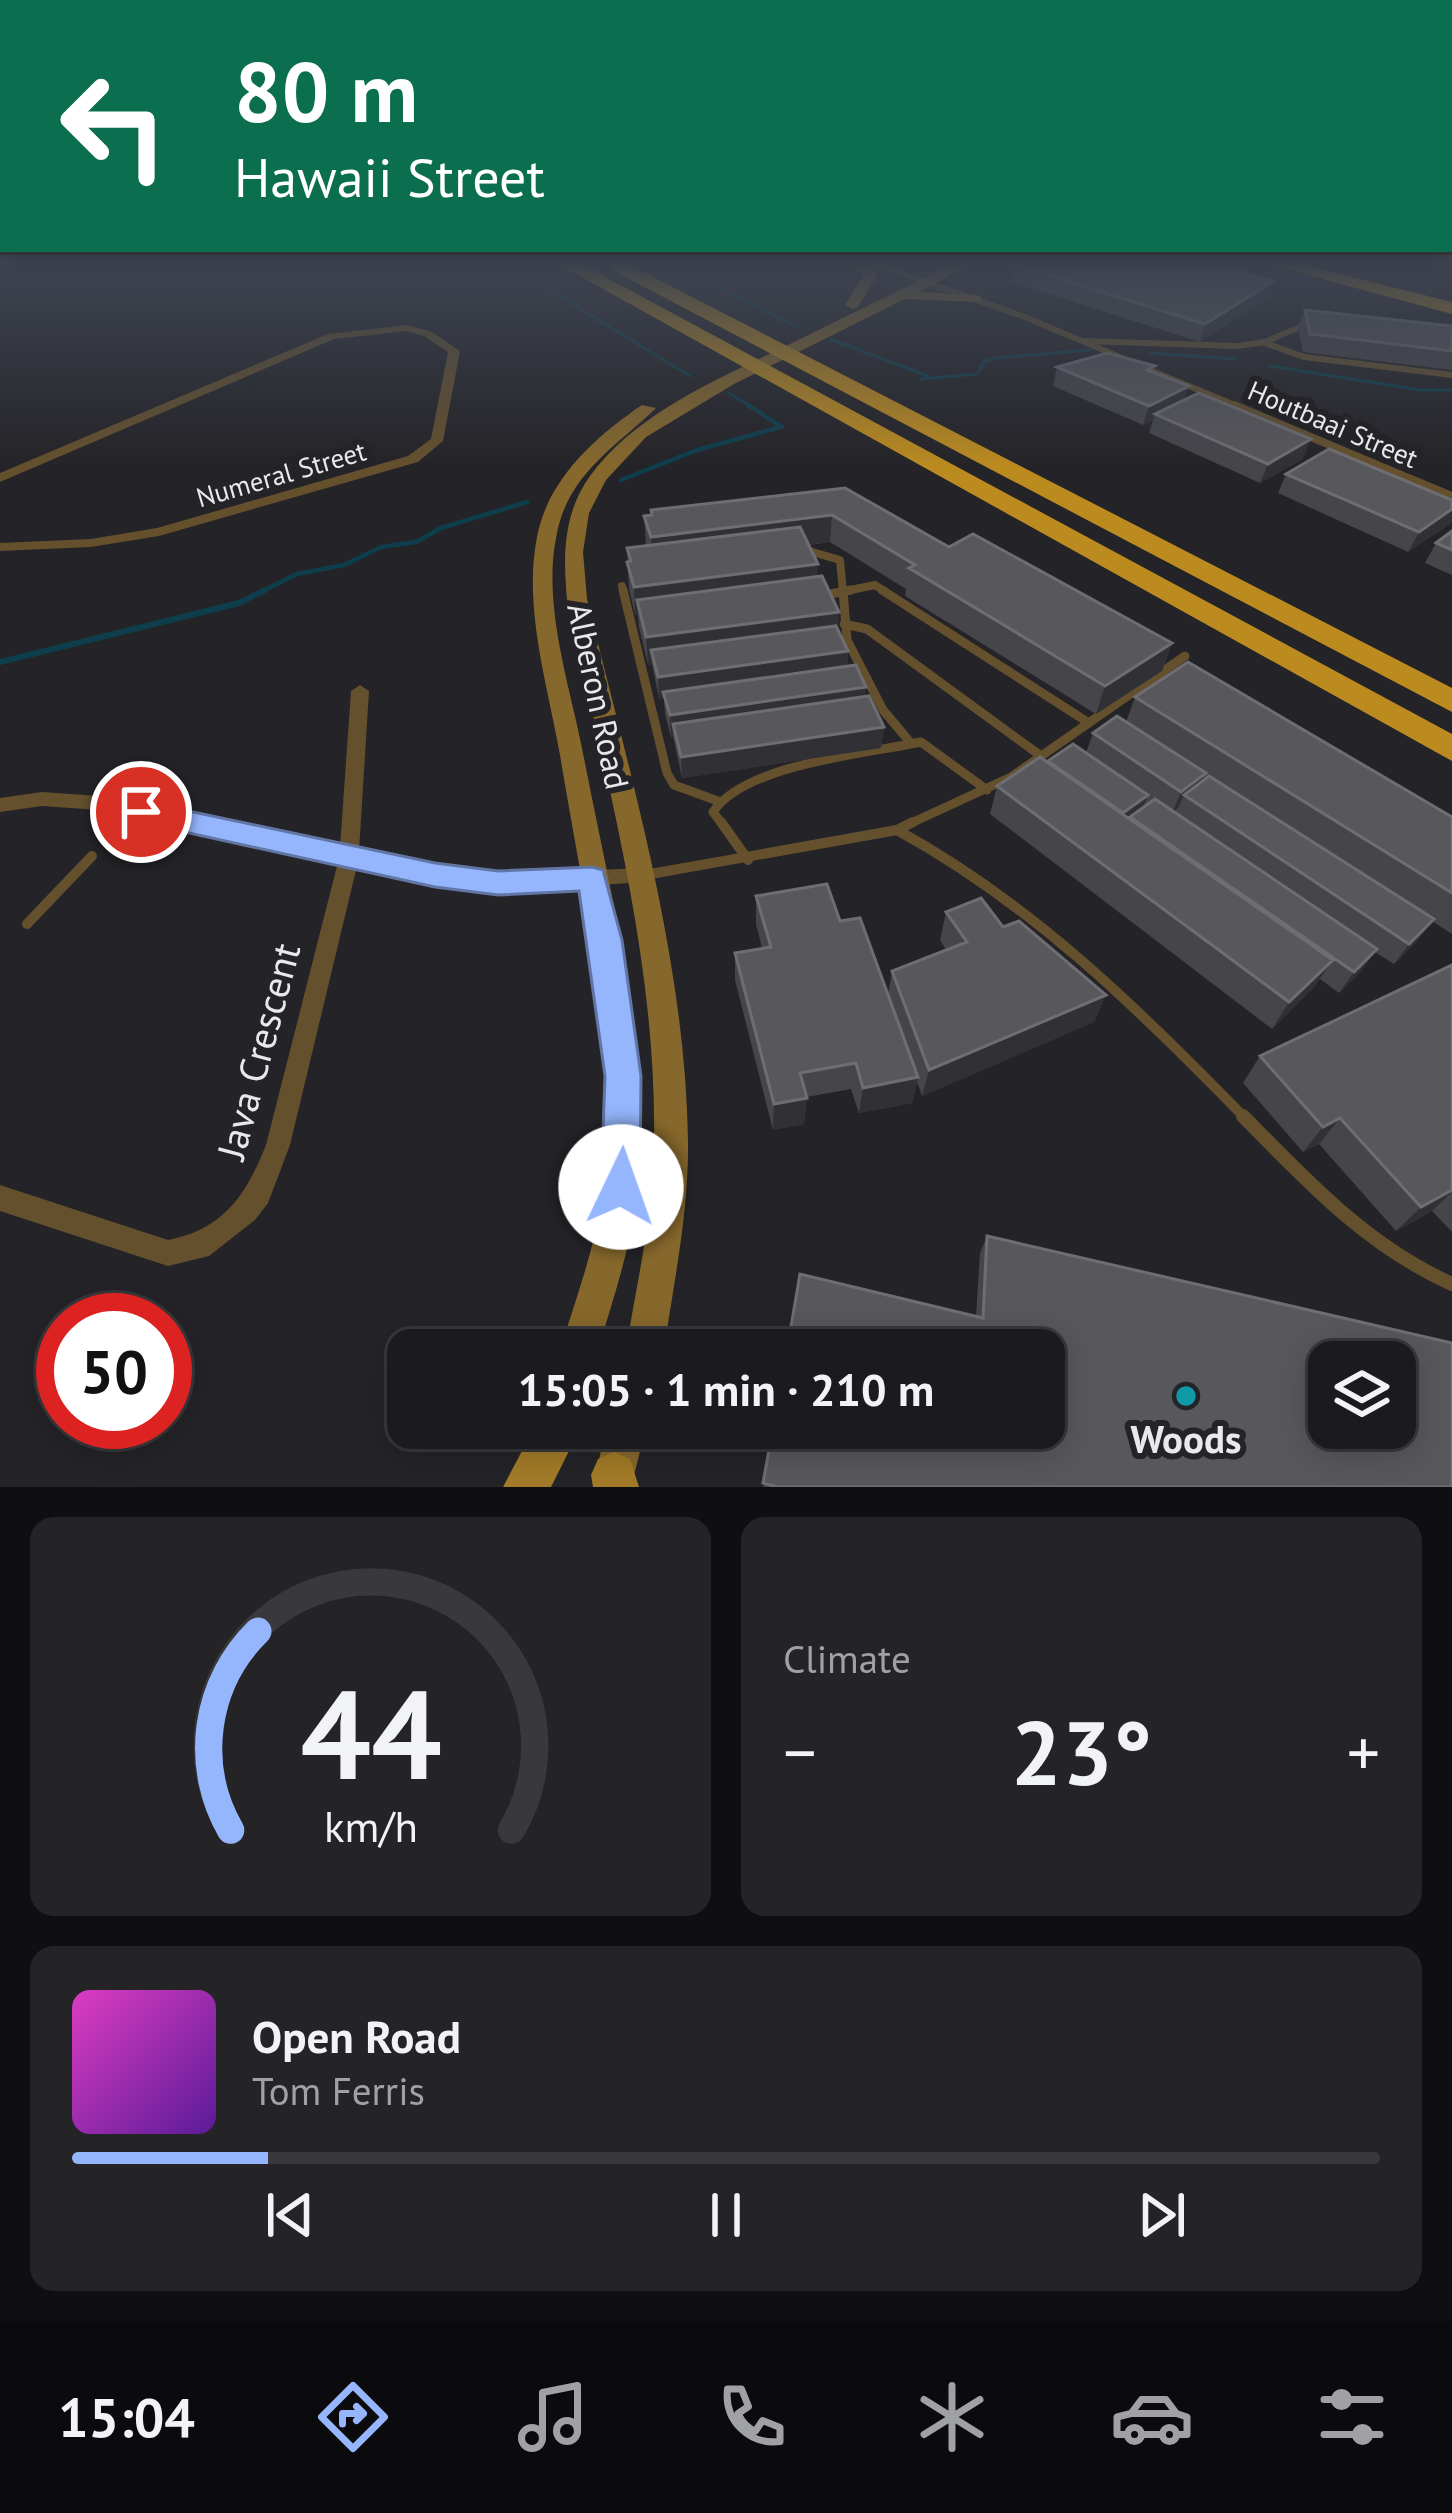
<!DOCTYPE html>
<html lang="en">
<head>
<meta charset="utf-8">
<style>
  body { margin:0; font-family:"PT Sans",sans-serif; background:#242326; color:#f1f3f6; height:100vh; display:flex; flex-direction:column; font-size:45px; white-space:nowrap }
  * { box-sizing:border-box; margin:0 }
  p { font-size:39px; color:#a0a1a4 }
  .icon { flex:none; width:66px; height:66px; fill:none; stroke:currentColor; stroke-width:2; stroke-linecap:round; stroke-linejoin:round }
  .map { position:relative; height:1487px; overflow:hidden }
  .side { display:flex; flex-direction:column; gap:30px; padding:30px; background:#0f0e10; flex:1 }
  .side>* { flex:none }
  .hud { position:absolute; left:0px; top:0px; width:1452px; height:252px; box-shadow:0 6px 30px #0003,0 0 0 3px #39383b; background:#0b6e4f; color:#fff; overflow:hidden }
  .buttons { position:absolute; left:1308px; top:1341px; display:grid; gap:24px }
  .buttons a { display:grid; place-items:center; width:108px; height:108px; border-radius:24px; background:#1b1a1d; box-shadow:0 6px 30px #0003,0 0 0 3px #39383b; font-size:60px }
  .speed { position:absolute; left:36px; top:1293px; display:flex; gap:24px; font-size:60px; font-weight:700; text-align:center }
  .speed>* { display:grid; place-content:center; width:156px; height:156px; border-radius:50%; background:#1b1a1d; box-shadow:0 6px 30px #0003,0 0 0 3px #39383b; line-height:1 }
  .speed .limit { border:18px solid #d22; background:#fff; color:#111 }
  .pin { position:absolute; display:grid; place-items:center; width:102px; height:102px; color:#fff; margin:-51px; border:6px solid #fff; border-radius:50%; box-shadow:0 3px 12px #0007 }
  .me { position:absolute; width:132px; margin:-66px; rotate:3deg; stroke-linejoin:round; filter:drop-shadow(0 0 9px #0008) }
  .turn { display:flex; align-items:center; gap:42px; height:252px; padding:0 36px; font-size:54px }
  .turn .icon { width:156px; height:156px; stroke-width:2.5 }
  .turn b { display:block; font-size:84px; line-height:102px }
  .big { font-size:90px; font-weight:800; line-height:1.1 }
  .side .tile { flex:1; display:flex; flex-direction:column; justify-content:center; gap:18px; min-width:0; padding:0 42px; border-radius:24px; background:#242326 }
  .side .dial { align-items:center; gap:0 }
  .dial svg { height:312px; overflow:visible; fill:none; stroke:#39383b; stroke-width:7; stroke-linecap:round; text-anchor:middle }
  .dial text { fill:#f1f3f6; stroke:none }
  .song { display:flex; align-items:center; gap:36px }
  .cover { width:144px; height:144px; border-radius:18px; background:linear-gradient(135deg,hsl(310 70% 55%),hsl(270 70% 35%)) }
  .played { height:12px; border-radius:6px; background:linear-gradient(90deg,#95b6fd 15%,#39383b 15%) }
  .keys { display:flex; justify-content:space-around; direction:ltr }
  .heat { display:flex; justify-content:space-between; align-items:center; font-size:66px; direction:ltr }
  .side .tiles { flex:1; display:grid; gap:30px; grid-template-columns:1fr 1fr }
  .tile:last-child { grid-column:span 2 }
  .trip { position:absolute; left:387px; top:1329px; width:678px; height:120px; border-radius:24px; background:#1b1a1d; box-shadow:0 6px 30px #0003,0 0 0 3px #39383b; font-weight:800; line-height:120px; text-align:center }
  .menu { display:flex; height:192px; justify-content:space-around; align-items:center; background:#0b0a0c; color:#a0a1a4 }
  .menu .icon { width:84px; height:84px }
  .menu .selected { color:#95b6fd }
  .menu b { font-size:54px; color:#f1f3f6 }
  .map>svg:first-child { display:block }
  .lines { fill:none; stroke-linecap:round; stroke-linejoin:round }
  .stream-far2 { stroke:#0e3e4c; stroke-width:3 }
  .stream-far1 { stroke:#0e3e4c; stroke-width:4.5 }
  .stream { stroke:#0e3e4c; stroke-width:6 }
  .lane-far4 { stroke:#64502d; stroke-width:6 }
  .lane-far3 { stroke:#64502d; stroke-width:8 }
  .lane-far2 { stroke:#64502d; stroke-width:9 }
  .lane-far1 { stroke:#64502d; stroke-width:10 }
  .lane { stroke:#64502d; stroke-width:14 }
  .street { fill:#64502d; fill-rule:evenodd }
  .secondary { fill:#87682c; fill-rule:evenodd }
  .primary { fill:#a37b28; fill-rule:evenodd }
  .highway { fill:#bc8b20; fill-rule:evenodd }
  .wall { fill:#46454a }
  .shaded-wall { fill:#313035 }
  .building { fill:#58575b; stroke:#6e6e72; stroke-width:3; fill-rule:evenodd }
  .route { fill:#95b6fd; stroke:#6176a4; stroke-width:3 }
  .culture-dot { fill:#0f9aa8; stroke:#242327; stroke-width:4.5 }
  .labels { text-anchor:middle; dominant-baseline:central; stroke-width:12; stroke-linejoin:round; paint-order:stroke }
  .far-street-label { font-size:27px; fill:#e9e9eb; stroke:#242327 }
  .street-label { font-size:33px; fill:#e9e9eb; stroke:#242327 }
  .near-street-label { font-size:39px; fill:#e9e9eb; stroke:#242327 }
  .near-poi-label { font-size:39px; font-weight:bold; fill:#e9e9eb; stroke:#242327 }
</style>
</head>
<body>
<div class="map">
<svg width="1452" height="1487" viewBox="0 0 1452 1487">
  <rect width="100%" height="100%" fill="#242327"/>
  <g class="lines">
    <path class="stream-far2" d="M1237,260l79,22
      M700,279l93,46
      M533,280l157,96
      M830,339l98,37
      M1150,353l85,6
      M1270,366l150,24h32
      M921,379l56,-5 8,-13 12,-3 93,-8
      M729,393l24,15"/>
    <path class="stream-far1" d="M748,405l34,22
      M621,480l76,-30 84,-23
      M259,593l38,-19 47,-9 37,-18 35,-5 25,-14 86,-26"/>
    <path class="stream" d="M0,662l239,-59 26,-13"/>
    <path class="lane-far4" d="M863,260l162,57 102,43
      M1086,341l151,5 28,-4 44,-19
      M1265,343l39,14 148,18
      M1143,367l99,41"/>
    <path class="lane-far3" d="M1234,405l218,91
      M802,549l38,11 3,33
      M622,586l2,7
      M836,593l39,-8 12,8"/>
    <path class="lane-far2" d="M623,590l44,183 7,12 44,16
      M843,590l4,50 36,70 26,31
      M882,590l207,133
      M820,596l31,-6
      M844,624l23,5 174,127
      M723,825l-10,-13c32,-48 152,-58 208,-70l66,48
      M907,825l104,-48 174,-121"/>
    <path class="lane-far1" d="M721,822l27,38
      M897,830c135,74 242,179 349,289
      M645,875l252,-45 16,-8
      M27,924l65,-68"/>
    <path class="lane" d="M1243,1116c64,65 124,130 209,168"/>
    <path class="street" d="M407,325l25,7 28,19 -17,90 -25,21 -259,74 -68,11 -91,4v-8l91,-4 66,-11 251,-72 23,-17 17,-87 -24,-16 -17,-5 -73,8 -334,143v-9l328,-139z
      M360,685l9,6 -10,160 76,16 63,8 141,-7 7,2 3,6 -3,6 -148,9 -63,-8 -78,-17 -67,279 -22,58 -13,17 -46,36 -41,10 -168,-55v-26l168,55c56,-11 78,-45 98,-95l72,-283 -239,-52 -57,-4 -42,6v-14l42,-6 57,4 241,51 11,-156z"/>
    <path class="secondary" d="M851,260h13l13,16 -20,32 -5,1 -7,-4 18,-29z
      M961,260h17l-59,32 57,3 5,1v6l-76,-3 -171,85 -88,53 -40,43 -17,33 -6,39 4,47c43,177 98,358 101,541 1,72 -14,140 -24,210h-38c11,-70 28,-137 28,-209 3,-182 -49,-365 -87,-542 -4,-44 -4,-85 23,-123 48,-66 136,-100 206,-135 55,-27 110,-54 165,-81z
      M642,405l14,3c-40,39 -87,65 -99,125 -16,72 14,155 27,225 27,140 65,281 54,424 -4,57 -24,113 -40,168h-38c17,-55 38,-110 44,-168 14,-144 -21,-286 -44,-427 -12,-69 -37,-147 -23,-218 11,-58 58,-100 105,-132z
      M606,1428h40l-15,59h-38z"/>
    <path class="primary" d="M534,1428h32l7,15 -22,44h-48z
      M614,1452l16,7 9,28h-46l-2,-12 7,-16z"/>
    <path class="highway" d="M551,260h23l878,474v27z
      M1252,260h31l169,42v12z
      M612,262h12l828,426v24l-840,-442z"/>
  </g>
  <path class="wall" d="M1014,265l260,16 -6,17 -68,44 -189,-60z
    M1305,310l147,16v44l-149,-18 -5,-25z
    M1057,367l132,19 -5,14 119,59 -43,24 -111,-50 4,-13 -10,5 -90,-39z
    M1286,474l166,26v20l-2,4 -42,28 -130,-59z
    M845,488l104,59 223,96 -10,28 -66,43 -191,-118 1,-7 -76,-47 -22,3 9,32 31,74 -1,16 37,60 -3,21 -199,30 -9,-42 -2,1 -6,-23 -1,-16 -5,1 -7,-35 -4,1 -9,-38 -1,-13 -3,1 -6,-26 -2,-41 19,-2 -2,-30 7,-1v-5z
    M1452,531v44l-27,-12 11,-20z
    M1135,697l317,120v117l-20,-13 -14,19 -24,24 -19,-12 -13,18 -23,23 -19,-14 -6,8 -42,42 -282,-215 7,-28 50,-24 39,-9 7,-20 33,-11z
    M756,896l84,25 48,73 4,-23 54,-21 -6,-10 6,-28 57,15 103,68 -12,27 -172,74 -5,-14 -5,21 -53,10 -8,-24 -44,8 -3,27 -31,6 -38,-150v-27l27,-5 -6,-24z
    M1452,965v267l-20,-21 -36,20 -77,-87 -16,8 -60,-69 17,-27z
    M987,1236l465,251h-689l10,-59 203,-112 4,-63z"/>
  <path class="shaded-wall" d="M1274,281l-6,17 -68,44 5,-18z
    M1189,386l-6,19 -28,9 -2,6 -10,5 6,-19z
    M1311,439l-8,20 -43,24 8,-19z
    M1452,509v11l-2,4 -42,28 11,-20z
    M832,515l-2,27 -178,22 -1,-27z
    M818,564l-2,27 -179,9 1,14 -3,1 -1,-28z
    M839,612l-2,28 -186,10 1,14 -4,1 -2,-28z
    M1172,643l-10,28 -66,43 9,-28z
    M848,651l-2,21 -183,20 1,6 -5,1 -1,-22z
    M866,687l-2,22 -191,15v12l-2,1 -1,-22z
    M884,727l-3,21 -199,30 -1,-21z
    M1206,773l-10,21 -12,1 -6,13 -6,5 9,-21z
    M1148,795l-8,21 -13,9 -4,-12z
    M1434,919l-16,21 -24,24 15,-20z
    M1377,949l-15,21 -23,23 15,-21z
    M1333,960l-19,27 -42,42 17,-27z
    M1106,995l-12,27 -172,74 7,-26z
    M918,1077l-6,26 -53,10 4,-25z
    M807,1098l-3,26 -31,6 1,-26z
    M1340,1118l-21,26 -16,8 20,-25z
    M1452,1190v2l-20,19 -36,20 25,-24z"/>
  <path class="building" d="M1024,260h175l75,21 -69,43 -191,-59z
    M1305,310l147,16v25l-142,-17z
    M1107,353l48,13 -8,4 42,16 -40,20 -92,-39z
    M1199,393l112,46 -43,25 -113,-50z
    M1329,449l123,51v9l-33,23 -133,-58z
    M845,488l104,59 24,-13 199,109 -67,43 -196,-118 6,-3 -83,-50 -181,22 -7,-21 8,-1 -1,-5z
    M800,527l18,37 -184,23 -7,-25 4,-1 -4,-13z
    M1452,531v19l-16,-7z
    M822,576l17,36 -193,25 -9,-37z
    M836,626l12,25 -190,26 -7,-27z
    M1188,662l264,155v76l-317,-196z
    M856,665l10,22 -196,28 -7,-23z
    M869,696l15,31 -203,30 -8,-33z
    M1117,716l89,57 -25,19 -88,-59z
    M1073,744l75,51 -25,18 -75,-52z
    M1040,757l293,203 -44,42 -292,-216z
    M1209,776l225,143 -25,25 -225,-149z
    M1155,799l222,150 -23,23 -224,-155z
    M827,884l13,37 20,-3 58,159 -55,11 -7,-25 -56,10 7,25 -33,6 -39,-151 36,-6 -15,-51z
    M981,898l22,29 16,-6 87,74 -177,75 -37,-99 75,-29 -21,-30z
    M1452,965v225l-31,17 -81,-89 -17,9 -63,-71z
    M987,1236l465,107v144h-675l-14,-4 10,-55h271v-78h-257l13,-76 183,44zM1329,1362h66v66h-66z"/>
  <linearGradient id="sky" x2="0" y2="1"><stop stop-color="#141315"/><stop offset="0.56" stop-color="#3f4552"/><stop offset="1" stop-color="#3f4552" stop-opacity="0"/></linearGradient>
  <rect width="1452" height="468" fill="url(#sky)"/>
  <path class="route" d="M141,801l294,62 63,8 94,-4 11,3 19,70 19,136 -1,111 -6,13 -13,6 -14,-6 -6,-13 4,-111 -26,-185 -81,4 -63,-8 -305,-67 -4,-8 4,-8z"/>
  <circle class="culture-dot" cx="1186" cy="1396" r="12"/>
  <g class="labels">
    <g class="far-street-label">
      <text transform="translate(1333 424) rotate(23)">Houtbaai Street</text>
      <text transform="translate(281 474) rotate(-16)">Numeral Street</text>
    </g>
    <g class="street-label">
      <text transform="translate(599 696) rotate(78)">Alberon Road</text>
    </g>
    <g class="near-street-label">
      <text transform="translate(258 1051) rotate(-75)">Java Crescent</text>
    </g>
    <g class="near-poi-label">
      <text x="1186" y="1438">Woods</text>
    </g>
  </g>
</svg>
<div class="buttons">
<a><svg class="icon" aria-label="layers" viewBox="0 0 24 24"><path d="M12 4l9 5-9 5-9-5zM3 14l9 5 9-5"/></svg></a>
</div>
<div class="speed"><div class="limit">50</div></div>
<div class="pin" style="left:141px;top:812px;background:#d93025"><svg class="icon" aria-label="arrive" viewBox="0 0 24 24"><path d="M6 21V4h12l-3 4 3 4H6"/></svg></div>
<svg class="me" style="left:621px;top:1187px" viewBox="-20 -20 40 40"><circle r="19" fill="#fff"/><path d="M0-13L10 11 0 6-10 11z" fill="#95b6fd"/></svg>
<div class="trip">15:05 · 1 min · 210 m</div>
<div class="hud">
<div class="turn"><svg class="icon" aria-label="left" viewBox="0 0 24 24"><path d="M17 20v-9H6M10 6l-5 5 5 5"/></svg><div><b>80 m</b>Hawaii Street</div></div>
</div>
</div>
<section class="side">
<div class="tiles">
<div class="tile dial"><svg viewBox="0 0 100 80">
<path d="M14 69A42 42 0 1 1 86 69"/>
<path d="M14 69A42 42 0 0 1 21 18" stroke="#95b6fd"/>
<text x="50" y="56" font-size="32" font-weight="700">44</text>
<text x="50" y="72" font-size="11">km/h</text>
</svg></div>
<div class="tile"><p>Climate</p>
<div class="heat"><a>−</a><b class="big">23°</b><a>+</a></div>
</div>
<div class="tile">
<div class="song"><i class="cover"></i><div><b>Open Road</b><p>Tom Ferris</p></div></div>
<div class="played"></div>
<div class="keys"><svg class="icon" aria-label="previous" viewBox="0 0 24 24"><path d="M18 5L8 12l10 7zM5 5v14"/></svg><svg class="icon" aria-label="pause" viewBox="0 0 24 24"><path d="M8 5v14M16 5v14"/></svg><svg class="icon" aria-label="next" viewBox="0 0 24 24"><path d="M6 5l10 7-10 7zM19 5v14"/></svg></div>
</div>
</div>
</section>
<nav class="menu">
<b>15:04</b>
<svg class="icon selected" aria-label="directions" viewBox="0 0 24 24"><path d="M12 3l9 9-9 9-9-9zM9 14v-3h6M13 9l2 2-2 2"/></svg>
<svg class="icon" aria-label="music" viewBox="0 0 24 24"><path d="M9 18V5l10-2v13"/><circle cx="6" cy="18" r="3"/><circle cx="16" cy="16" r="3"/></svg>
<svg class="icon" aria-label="phone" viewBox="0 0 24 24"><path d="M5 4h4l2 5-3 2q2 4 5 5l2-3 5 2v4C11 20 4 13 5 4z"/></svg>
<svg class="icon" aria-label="climate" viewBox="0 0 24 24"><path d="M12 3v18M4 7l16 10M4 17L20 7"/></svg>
<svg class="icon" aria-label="car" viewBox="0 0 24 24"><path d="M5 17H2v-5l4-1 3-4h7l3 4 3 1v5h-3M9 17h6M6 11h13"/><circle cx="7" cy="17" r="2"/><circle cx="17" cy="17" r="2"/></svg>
<svg class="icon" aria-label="filters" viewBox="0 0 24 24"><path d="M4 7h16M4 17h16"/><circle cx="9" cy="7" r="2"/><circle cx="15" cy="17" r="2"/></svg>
</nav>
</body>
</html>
